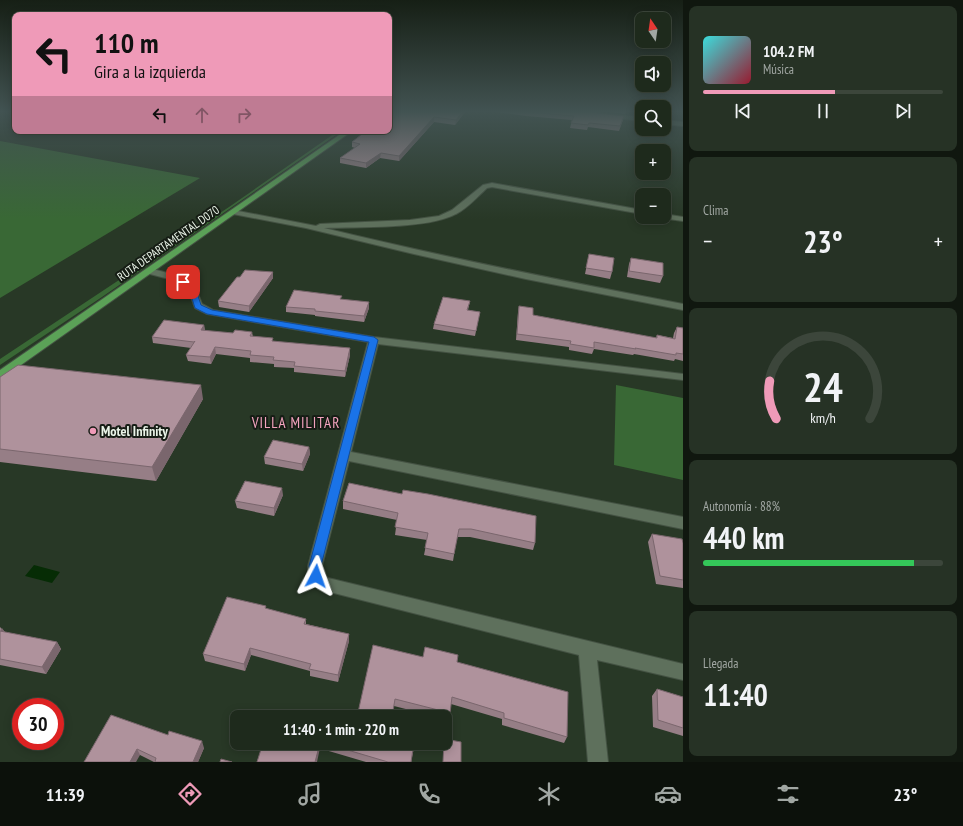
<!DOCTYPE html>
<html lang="es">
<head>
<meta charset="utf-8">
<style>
  body { margin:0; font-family:"PT Sans Narrow",sans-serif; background:#263225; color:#f1f3f6; height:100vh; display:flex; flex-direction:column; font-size:15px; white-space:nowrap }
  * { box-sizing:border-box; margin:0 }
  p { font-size:13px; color:#a1a7a3 }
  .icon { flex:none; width:22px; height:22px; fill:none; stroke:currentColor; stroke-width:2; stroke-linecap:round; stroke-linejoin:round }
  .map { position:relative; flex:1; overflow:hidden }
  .drawer { display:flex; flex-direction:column; gap:6px; padding:6px; background:#10170f; width:280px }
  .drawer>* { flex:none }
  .hud { position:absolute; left:12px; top:12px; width:380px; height:122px; border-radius:8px; box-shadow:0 2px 10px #0003,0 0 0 1px #3c463b; background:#ef9ab8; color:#111; overflow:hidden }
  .needle { width:26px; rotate:347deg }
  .buttons { position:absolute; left:635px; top:12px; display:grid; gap:8px }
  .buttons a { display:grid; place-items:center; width:36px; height:36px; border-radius:8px; background:#1e2a1c; box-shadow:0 2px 10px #0003,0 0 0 1px #3c463b; font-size:20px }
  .speed { position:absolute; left:12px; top:698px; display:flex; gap:8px; font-size:20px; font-weight:700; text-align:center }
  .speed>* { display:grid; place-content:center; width:52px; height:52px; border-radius:50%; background:#1e2a1c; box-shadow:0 2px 10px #0003,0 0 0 1px #3c463b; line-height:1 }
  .speed .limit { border:6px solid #d22; background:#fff; color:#111 }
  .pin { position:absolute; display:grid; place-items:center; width:34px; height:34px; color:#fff; margin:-17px; border-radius:8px; box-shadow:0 2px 6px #0006 }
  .me { position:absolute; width:44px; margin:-22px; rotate:4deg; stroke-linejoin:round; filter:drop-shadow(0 0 3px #0008) }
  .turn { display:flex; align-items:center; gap:14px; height:84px; padding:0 16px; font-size:18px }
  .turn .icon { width:52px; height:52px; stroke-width:2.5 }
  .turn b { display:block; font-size:28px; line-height:34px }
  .lanes { display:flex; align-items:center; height:38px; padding:0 16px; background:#0003; justify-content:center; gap:20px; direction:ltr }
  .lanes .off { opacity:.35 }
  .big { font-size:30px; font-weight:600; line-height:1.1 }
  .drawer .tile { flex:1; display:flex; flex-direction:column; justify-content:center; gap:6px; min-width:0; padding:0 14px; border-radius:8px; background:#263225 }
  .drawer .dial { align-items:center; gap:0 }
  .dial svg { height:104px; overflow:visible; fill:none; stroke:#3c463b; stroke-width:7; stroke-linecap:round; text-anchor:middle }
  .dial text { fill:#f1f3f6; stroke:none }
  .song { display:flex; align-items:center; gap:12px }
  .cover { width:48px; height:48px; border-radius:6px; background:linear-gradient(135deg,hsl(180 70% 55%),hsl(350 70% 35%)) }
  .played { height:4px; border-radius:2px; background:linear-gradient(90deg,#ef9ab8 55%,#3c463b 55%) }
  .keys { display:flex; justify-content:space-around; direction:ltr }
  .heat { display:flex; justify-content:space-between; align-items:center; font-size:22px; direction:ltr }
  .charge { height:6px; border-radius:3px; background:linear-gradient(90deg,#34c759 88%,#3c463b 0) }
  .trip { position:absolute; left:230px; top:710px; width:222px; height:40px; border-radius:8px; background:#1e2a1c; box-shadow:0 2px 10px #0003,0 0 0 1px #3c463b; font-weight:600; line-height:40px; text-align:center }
  .dock { display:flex; height:64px; justify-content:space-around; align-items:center; background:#0c110b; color:#a1a7a3 }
  .dock .icon { width:28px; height:28px }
  .dock .on { color:#ef9ab8 }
  .dock b { font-size:18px; color:#f1f3f6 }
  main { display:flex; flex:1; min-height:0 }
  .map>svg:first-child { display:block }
  .green { fill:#396835 }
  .water { fill:#062c05 }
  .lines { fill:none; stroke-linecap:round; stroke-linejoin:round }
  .minor-casing { stroke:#445243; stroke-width:2 }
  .primary-casing { stroke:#445243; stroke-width:2 }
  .minor { fill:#5e705c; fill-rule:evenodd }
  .primary { fill:#5ba157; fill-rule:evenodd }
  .wall { fill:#967e86 }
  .shaded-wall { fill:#7a666d }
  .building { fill:#af929c; stroke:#7a666d }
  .route { fill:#1a73e8; stroke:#114b97 }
  .poi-dot { fill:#ef9ab8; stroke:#161d15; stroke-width:1.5 }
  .labels { text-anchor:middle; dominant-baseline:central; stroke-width:4; stroke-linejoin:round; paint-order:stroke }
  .far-street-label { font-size:12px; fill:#eaf4e8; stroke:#161d15 }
  .poi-label { font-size:14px; font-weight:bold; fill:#eaf4e8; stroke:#161d15; text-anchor:start }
  .neighbourhood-label { font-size:15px; letter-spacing:1px; fill:#f3a3be; stroke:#161d15 }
</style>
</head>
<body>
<main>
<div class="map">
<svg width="683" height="762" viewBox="0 0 683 762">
  <rect width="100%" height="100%" fill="#283826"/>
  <path class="green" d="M338,131h4l-240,166 -102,68v-6l229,-152z
    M0,141l200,37 -200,120z
    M616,385l67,13v82l-69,-15z"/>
  <path class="water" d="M34,565l26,7 -8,11 -27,-7z"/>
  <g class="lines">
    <g class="minor-casing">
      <path id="minor" d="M577,112h17l48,5v4l-62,-7z
        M664,120l19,2v4l-19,-2z
        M492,183l150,27v4l-150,-27 -5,1c-9,8 -19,20 -31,26 -27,15 -98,13 -132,14 119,29 239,53 359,76v6l-157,-31 -112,-25 -108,-26 -73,-14 -4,-2 4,-2 83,16 4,-2 90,-4 29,-4 13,-6 31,-25z
        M664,214l19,3v4l-22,-3 3,-1z
        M149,268l26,7 20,11 7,18 11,6 161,27 309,37v6l-305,-36 -27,108 332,65v12l-334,-68 -27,105 1,7 5,5 355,86v16l-86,-20 11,102h-20l-9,-107 -261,-66 -10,-14v-9l60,-224 -161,-28 -12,-6 -7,-19 -19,-10 -23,-6 -1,-2 1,-2z"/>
    </g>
    <g class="primary-casing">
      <path id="primary" d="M345,131h7l-348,246 -4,1v-8z"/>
    </g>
    <use href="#minor" class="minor"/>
    <use href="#primary" class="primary"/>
  </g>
  <path class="wall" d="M389,112h76l-10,13 -21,-3 -35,39 -19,-3 -14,10 -26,-5v-5l15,-10 -3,-1v-5z
    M496,112h93l34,8 -4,11 -31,-4 -1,3 -17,-2 2,-8 -46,-4z
    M609,112h17l-1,2z
    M589,254l23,18 -2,7 -25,-5z
    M631,258l32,18 -3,7 -33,-6 2,-13z
    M273,272v6l-24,34 -30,-5 -1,-6z
    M342,299l27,9 -5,14 -49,-6v-1l-29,-3v-5z
    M470,301l-2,9 12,2 -5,24 -42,-7 1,-5z
    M519,306l14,9 123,23 1,-3 16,3 1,-5 3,-6 6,1v33l-8,-2 -1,2 -40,-7 -1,1 -39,-6 -2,5 -23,-4v-3l-53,-7 2,-28z
    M204,325l1,6 28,2 19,-1 1,5 21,4 76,14 -5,22 -51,-5v-4l-20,-1v-3l-24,-2v-4l-34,-4 -5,10 -23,-3 -2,-6 5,-7 -38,-5 -1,-6z
    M0,377l203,22 -47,82 -156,-19z
    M309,447l1,7 -7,17 -38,-7 -1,-7z
    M349,483l186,60 -2,7 -63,-13h-13l-4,24 -29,-6 3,-15 -32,-5 2,-15 -54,-11v-8z
    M283,495l-9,21 -37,-8 -2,-7z
    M652,534l31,9v45l-27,-4 -8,-42z
    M266,606v3l40,10v5l43,10v7l-11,41 -28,-6v-5l-59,-16 -6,16 -40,-10 -2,-7z
    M0,627l5,5 52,10 4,7 -15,25 -46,-9z
    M423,657l34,5 110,75 -3,6 -62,-18v-6l-51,-15 -3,16 -3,-1v-2h-8l-43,-11 -37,11z
    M657,689l26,8v39l-30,-9 -1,-31z
    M168,735l36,13 -6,14h-44l-14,-7 -56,7z
    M322,743h93l-4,19h-45l-44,-13z
    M443,743h2l16,19h-18z"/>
  <path class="shaded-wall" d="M462,112h3l-10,13 1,-5z
    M434,117v5l-35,39v-5z
    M381,153l-1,5 -14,10v-5z
    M273,272v6l-24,34v-6z
    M369,302v6l-5,14v-6z
    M204,325l1,7 -4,-2z
    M215,347l1,7 -5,10 -1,-7z
    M350,348v7l-5,22v-6z
    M201,385l2,14 -47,82 -4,-14z
    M309,447l1,7 -7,17 -1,-7z
    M282,488l1,7 -9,21v-8z
    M2,628l5,7 -7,-3z
    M349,634v7l-11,41v-7z
    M57,642l4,7 -15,25 -4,-7z
    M250,648l1,7 -6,16 -1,-7z
    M202,741l2,7 -6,14h-5z
    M320,743v5l-3,14h-2z
    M137,749l3,6 -4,7h-6z"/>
  <path class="building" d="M389,112h73l-6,8 -22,-3 -35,39 -18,-3 -15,10 -26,-5 20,-14 -8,-2 14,-11h23z
    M529,112h60l35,4 -4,10 -31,-3 -1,2 -17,-2 3,-7z
    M589,254l25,4 -2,14 -26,-4z
    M631,258l32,5v13l-34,-5z
    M245,270l28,2 -24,34 -31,-5 19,-24h3z
    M294,290l48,6 -2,3 29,3 -5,14 -49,-5v-2l-29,-2z
    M443,297l27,4 -3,9 13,2 -4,19 -42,-7z
    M519,306l14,2v7l124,23v-3l18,4 2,-12 6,1v26l-7,-1v2l-41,-7 1,1 -42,-7v6l-24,-4 1,-3 -54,-7z
    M164,320l40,5 -3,5 32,3 2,-3 17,2 -2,4 23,2 -1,3 78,7 -5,23 -51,-5 1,-4 -22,-2 1,-3 -24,-2 1,-4 -36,-4 -5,10 -24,-2 9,-14 -1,1 -42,-5z
    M18,365l183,20 -49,82 -152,-18v-72z
    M273,440l36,7 -7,17 -38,-7z
    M245,481l37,7 -8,20 -39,-7z
    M349,483l53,11 1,-4 25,4 108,22 -1,27 -64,-14h-12l-5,25 -29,-6 3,-15 -33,-6 3,-14 -55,-12z
    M652,534l30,5 1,4v37l-23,-4z
    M227,597l39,9 -1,2 41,11 -2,5 45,10 -11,41 -29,-6 2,-5 -61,-16 -6,16 -41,-10z
    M0,631l57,11 -15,25 -42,-8z
    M373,645l50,12 2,-10 33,8 -1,7 111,30 -1,45 -63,-19v-5l-52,-16 -2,16 -55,-14 -3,18h-35z
    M657,689l26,8v31l-25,-8z
    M331,712l17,5h-19z
    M111,715l57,20 1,-4 33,10 -9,21h-38l1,-4 -19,-9 -7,13h-46z
    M445,739l16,3v20h-18l1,-19h1z
    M263,743h57l-5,19h-58z
    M324,743h90l-3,19h-23z
    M221,759l11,3h-12z"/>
  <linearGradient id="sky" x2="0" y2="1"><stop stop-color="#161f15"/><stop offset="0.51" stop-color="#425352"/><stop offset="1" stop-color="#425352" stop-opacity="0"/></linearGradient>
  <rect width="683" height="219" fill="url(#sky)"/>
  <path class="route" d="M183,280l12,7 6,18 11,5 162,27 4,3 -57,226 1,10 -1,3 -5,2 -4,-2 -3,-13 60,-224 -162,-28 -12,-6 -6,-19 -9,-7z"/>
  <circle class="poi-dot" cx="93" cy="431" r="4"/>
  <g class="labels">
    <g class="far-street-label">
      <text transform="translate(168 243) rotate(-35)">RUTA DEPARTAMENTAL D070</text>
    </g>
    <g class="poi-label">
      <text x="101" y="431">Motel Infinity</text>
    </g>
    <g class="neighbourhood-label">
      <text x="296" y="422">VILLA MILITAR</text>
    </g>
  </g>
</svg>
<div class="buttons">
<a><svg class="needle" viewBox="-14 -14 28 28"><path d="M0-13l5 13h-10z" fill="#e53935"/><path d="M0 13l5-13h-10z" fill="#a1a7a3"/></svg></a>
<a><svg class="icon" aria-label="sound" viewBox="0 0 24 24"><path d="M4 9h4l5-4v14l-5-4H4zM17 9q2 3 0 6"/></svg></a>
<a><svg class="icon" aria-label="search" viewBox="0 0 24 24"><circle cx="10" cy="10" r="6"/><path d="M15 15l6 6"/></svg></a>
<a>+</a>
<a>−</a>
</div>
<div class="speed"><div class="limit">30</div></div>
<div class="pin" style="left:183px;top:282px;background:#d93025"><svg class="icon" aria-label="arrive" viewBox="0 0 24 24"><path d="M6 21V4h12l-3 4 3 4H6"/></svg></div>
<svg class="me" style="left:316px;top:576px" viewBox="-20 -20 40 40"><path d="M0-17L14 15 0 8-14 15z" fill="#1a73e8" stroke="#fff" stroke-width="4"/></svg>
<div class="trip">11:40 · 1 min · 220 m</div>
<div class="hud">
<div class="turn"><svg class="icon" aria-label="left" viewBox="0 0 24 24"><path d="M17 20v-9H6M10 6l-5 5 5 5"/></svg><div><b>110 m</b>Gira a la izquierda</div></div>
<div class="lanes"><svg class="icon" aria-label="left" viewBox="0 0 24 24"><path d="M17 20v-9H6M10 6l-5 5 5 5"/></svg><svg class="icon off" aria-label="ahead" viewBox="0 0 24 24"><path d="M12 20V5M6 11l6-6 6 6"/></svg><svg class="icon off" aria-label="right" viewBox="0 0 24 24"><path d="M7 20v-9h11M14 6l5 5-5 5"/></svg></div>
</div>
</div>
<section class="drawer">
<div class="tile">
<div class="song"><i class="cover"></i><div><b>104.2 FM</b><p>Música</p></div></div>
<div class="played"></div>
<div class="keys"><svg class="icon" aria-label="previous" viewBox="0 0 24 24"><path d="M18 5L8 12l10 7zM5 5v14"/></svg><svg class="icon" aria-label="pause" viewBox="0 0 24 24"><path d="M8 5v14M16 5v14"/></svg><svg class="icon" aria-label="next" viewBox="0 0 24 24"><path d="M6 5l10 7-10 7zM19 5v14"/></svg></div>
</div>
<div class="tile"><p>Clima</p>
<div class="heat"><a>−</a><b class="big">23°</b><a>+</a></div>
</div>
<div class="tile dial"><svg viewBox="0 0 100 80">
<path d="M14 69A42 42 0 1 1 86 69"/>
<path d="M14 69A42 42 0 0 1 9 40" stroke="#ef9ab8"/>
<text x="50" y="56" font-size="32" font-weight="700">24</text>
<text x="50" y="72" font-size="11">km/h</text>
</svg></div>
<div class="tile"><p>Autonomía · 88%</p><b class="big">440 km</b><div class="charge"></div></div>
<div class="tile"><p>Llegada</p><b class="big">11:40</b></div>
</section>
</main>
<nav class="dock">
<b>11:39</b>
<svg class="icon on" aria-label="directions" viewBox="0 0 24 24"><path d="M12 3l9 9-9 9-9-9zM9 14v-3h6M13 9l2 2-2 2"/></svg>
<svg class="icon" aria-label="music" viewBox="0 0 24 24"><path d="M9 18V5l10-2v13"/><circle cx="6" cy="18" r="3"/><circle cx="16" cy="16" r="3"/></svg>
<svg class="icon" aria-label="phone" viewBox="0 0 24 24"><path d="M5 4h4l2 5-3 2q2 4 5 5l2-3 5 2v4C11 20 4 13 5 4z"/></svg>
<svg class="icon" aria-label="climate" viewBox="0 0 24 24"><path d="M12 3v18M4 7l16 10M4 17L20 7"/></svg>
<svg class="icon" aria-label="car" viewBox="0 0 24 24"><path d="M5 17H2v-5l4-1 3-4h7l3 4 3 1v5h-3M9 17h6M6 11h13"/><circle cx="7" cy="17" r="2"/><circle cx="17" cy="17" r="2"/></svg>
<svg class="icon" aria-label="filters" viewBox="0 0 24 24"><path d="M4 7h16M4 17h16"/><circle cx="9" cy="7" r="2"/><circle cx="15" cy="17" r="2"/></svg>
<b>23°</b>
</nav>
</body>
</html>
